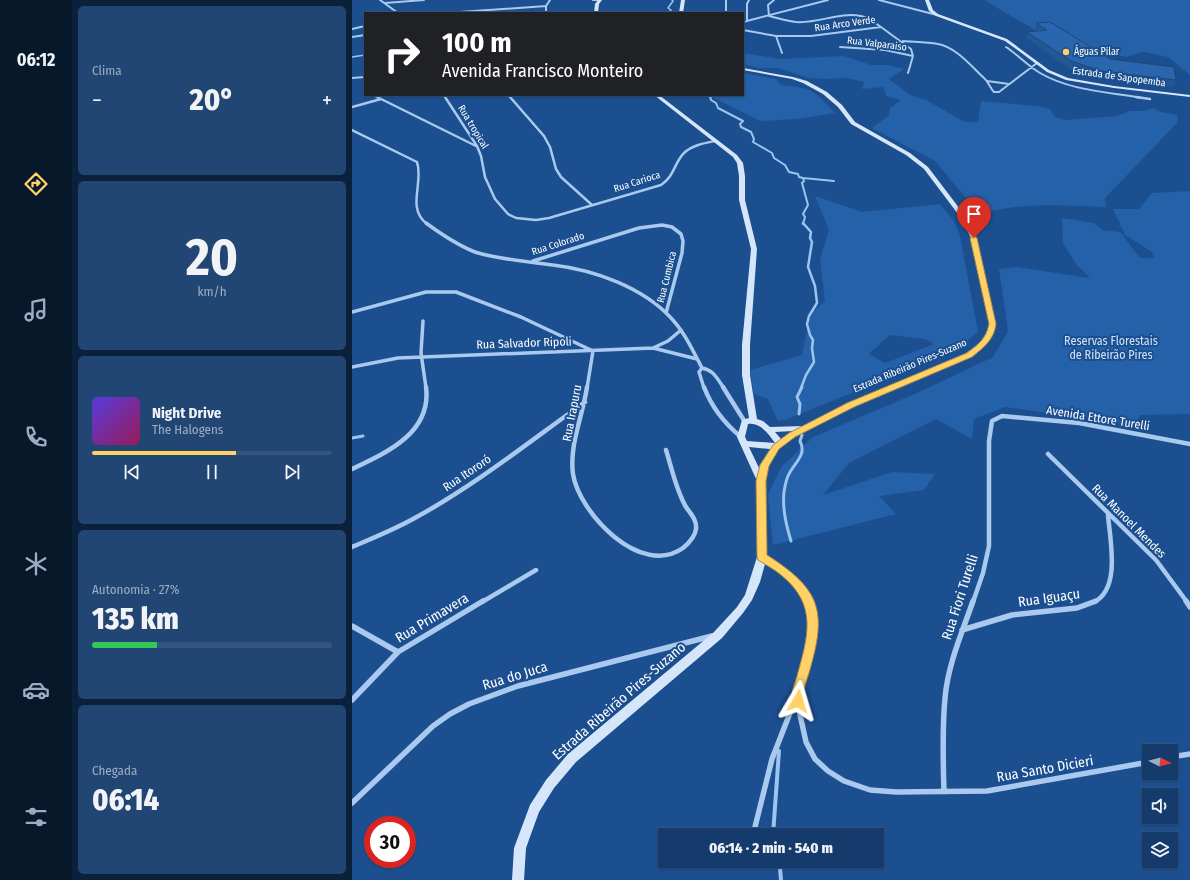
<!DOCTYPE html>
<html lang="pt">
<head>
<meta charset="utf-8">
<style>
  body { margin:0; font-family:"Fira Sans Condensed",sans-serif; background:#214673; color:#f1f3f6; height:100vh; display:flex; flex-direction:column; font-size:15px; white-space:nowrap }
  * { box-sizing:border-box; margin:0 }
  p { font-size:13px; color:#9dadc1 }
  .icon { flex:none; width:22px; height:22px; fill:none; stroke:currentColor; stroke-width:2; stroke-linecap:round; stroke-linejoin:round }
  .map { position:relative; flex:1; overflow:hidden }
  .panel { display:flex; flex-direction:column; gap:6px; padding:6px; background:#0b203b; width:280px }
  .panel>* { flex:none }
  .top-card { position:absolute; left:12px; top:12px; width:380px; height:84px; border-radius:0px; box-shadow:0 1px 3px #0004,0 0 0 1px #33557e; background:#202124; color:#fff; overflow:hidden }
  .needle { width:26px; rotate:96deg }
  .tools { position:absolute; left:790px; top:744px; display:grid; gap:8px }
  .tools a { display:grid; place-items:center; width:36px; height:36px; border-radius:0px; background:#143b6b; box-shadow:0 1px 3px #0004,0 0 0 1px #33557e; font-size:20px }
  .speed { position:absolute; left:12px; top:816px; display:flex; gap:8px; font-size:20px; font-weight:700; text-align:center }
  .speed>* { display:grid; place-content:center; width:52px; height:52px; border-radius:50%; background:#143b6b; box-shadow:0 1px 3px #0004,0 0 0 1px #33557e; line-height:1 }
  .speed .limit { border:6px solid #d22; background:#fff; color:#111 }
  .pin { position:absolute; display:grid; place-items:center; width:34px; height:34px; color:#fff; margin:-41px -17px; border-radius:50% 50% 50% 0; rotate:-45deg; box-shadow:0 0 4px #0007 }
  .pin .icon { rotate:45deg }
  .me { position:absolute; width:44px; margin:-22px; rotate:7deg; stroke-linejoin:round; filter:drop-shadow(0 0 3px #0008) }
  .turn { display:flex; align-items:center; gap:14px; height:84px; padding:0 12px; font-size:18px }
  .turn .icon { width:52px; height:52px; stroke-width:2.5 }
  .turn b { display:block; font-size:28px; line-height:34px }
  .big { font-size:30px; font-weight:800; line-height:1.1 }
  .panel .widget { flex:1; display:flex; flex-direction:column; justify-content:center; gap:6px; min-width:0; padding:0 14px; border-radius:6px; background:#214673 }
  .panel .dial { align-items:center; gap:0 }
  .dial b { font-size:52px; line-height:1 }
  .song { display:flex; align-items:center; gap:12px }
  .cover { width:48px; height:48px; border-radius:6px; background:linear-gradient(135deg,hsl(250 70% 55%),hsl(330 70% 35%)) }
  .played { height:4px; border-radius:2px; background:linear-gradient(90deg,#ffd166 60%,#33557e 60%) }
  .keys { display:flex; justify-content:space-around; direction:ltr }
  .heat { display:flex; justify-content:space-between; align-items:center; font-size:22px; direction:ltr }
  .charge { height:6px; border-radius:3px; background:linear-gradient(90deg,#34c759 27%,#33557e 0) }
  .trip { position:absolute; left:306px; top:828px; width:226px; height:40px; border-radius:0px; background:#143b6b; box-shadow:0 1px 3px #0004,0 0 0 1px #33557e; font-weight:800; line-height:40px; text-align:center }
  main { display:flex; flex:1; min-height:0 }
  .tabs { display:flex; flex-direction:column; width:72px; justify-content:space-around; align-items:center; background:#08182b; color:#9dadc1 }
  .tabs .icon { width:28px; height:28px }
  .tabs .current { color:#ffd166 }
  .tabs b { font-size:18px; color:#f1f3f6 }
  .map>svg:first-child { display:block }
  .green { fill:#2461a8; fill-rule:evenodd }
  .lines { fill:none; stroke-linecap:round; stroke-linejoin:round }
  .stream-far4 { stroke:#9cc4f0; stroke-width:1.5 }
  .stream-far3 { stroke:#9cc4f0; stroke-width:2 }
  .stream-far2 { stroke:#9cc4f0; stroke-width:2.5 }
  .stream-far1 { stroke:#9cc4f0; stroke-width:3 }
  .stream { stroke:#9cc4f0; stroke-width:4 }
  .street-far4 { stroke:#a9c9ee; stroke-width:2 }
  .street-far3 { stroke:#a9c9ee; stroke-width:2.5 }
  .street-far2 { stroke:#a9c9ee; stroke-width:3.5 }
  .street-far1 { stroke:#a9c9ee; stroke-width:4.5 }
  .street { stroke:#a9c9ee; stroke-width:5.5 }
  .secondary { fill:#d6e6fa; fill-rule:evenodd }
  .wall { fill:#245895 }
  .building { fill:#2a66ad; stroke:#1d4779 }
  .route { fill:#ffd166; stroke:#a68842 }
  .poi-dot { fill:#ffd166; stroke:#1b4f8f; stroke-width:1.5 }
  .labels { text-anchor:middle; dominant-baseline:central; stroke-width:4; stroke-linejoin:round; paint-order:stroke }
  .far-street-label { font-size:10px; fill:#fff; stroke:#1b4f8f }
  .far-poi-label { font-size:10px; fill:#fff; stroke:#1b4f8f; text-anchor:start }
  .park-label { font-size:12px; fill:#cfe3fa; stroke:#1b4f8f }
  .street-label { font-size:12px; fill:#fff; stroke:#1b4f8f }
  .near-street-label { font-size:14px; fill:#fff; stroke:#1b4f8f }
</style>
</head>
<body>
<main>
<nav class="tabs">
<b>06:12</b>
<svg class="icon current" aria-label="directions" viewBox="0 0 24 24"><path d="M12 3l9 9-9 9-9-9zM9 14v-3h6M13 9l2 2-2 2"/></svg>
<svg class="icon" aria-label="music" viewBox="0 0 24 24"><path d="M9 18V5l10-2v13"/><circle cx="6" cy="18" r="3"/><circle cx="16" cy="16" r="3"/></svg>
<svg class="icon" aria-label="phone" viewBox="0 0 24 24"><path d="M5 4h4l2 5-3 2q2 4 5 5l2-3 5 2v4C11 20 4 13 5 4z"/></svg>
<svg class="icon" aria-label="climate" viewBox="0 0 24 24"><path d="M12 3v18M4 7l16 10M4 17L20 7"/></svg>
<svg class="icon" aria-label="car" viewBox="0 0 24 24"><path d="M5 17H2v-5l4-1 3-4h7l3 4 3 1v5h-3M9 17h6M6 11h13"/><circle cx="7" cy="17" r="2"/><circle cx="17" cy="17" r="2"/></svg>
<svg class="icon" aria-label="filters" viewBox="0 0 24 24"><path d="M4 7h16M4 17h16"/><circle cx="9" cy="7" r="2"/><circle cx="15" cy="17" r="2"/></svg>
</nav>
<section class="panel">
<div class="widget"><p>Clima</p>
<div class="heat"><a>−</a><b class="big">20°</b><a>+</a></div>
</div>
<div class="widget dial"><b>20</b><p>km/h</p></div>
<div class="widget">
<div class="song"><i class="cover"></i><div><b>Night Drive</b><p>The Halogens</p></div></div>
<div class="played"></div>
<div class="keys"><svg class="icon" aria-label="previous" viewBox="0 0 24 24"><path d="M18 5L8 12l10 7zM5 5v14"/></svg><svg class="icon" aria-label="pause" viewBox="0 0 24 24"><path d="M8 5v14M16 5v14"/></svg><svg class="icon" aria-label="next" viewBox="0 0 24 24"><path d="M6 5l10 7-10 7zM19 5v14"/></svg></div>
</div>
<div class="widget"><p>Autonomia · 27%</p><b class="big">135 km</b><div class="charge"></div></div>
<div class="widget"><p>Chegada</p><b class="big">06:14</b></div>
</section>
<div class="map">
<svg width="838" height="880" viewBox="0 0 838 880">
  <rect width="100%" height="100%" fill="#1b4f8f"/>
  <path class="green" d="M632,0h206v75l-22,-18 -25,-5 -17,5 -43,-10 -35,-18 -13,1z
    M391,53l37,6 64,-3 27,9h17l16,4 -15,10 21,16 16,5 39,22h13l3,-21 56,5 13,3 4,7 10,4 53,-4 13,-5h13l10,-3 8,4 16,3 1,7 -73,76 1,9c-42,-2 -86,-5 -127,7l-44,-53 -63,-33 17,-13 1,-7 11,-8 -15,-4 -2,-9 -22,2 2,-7 -17,-4 -20,1 -19,-1 -30,-10h-19l-16,-4z
    M391,73l33,6 5,6c32,3 33,5 54,28l-38,6 -37,2 -46,-23 -12,-3h41z
    M838,191v223l-50,1 -5,10 -130,-18 -31,12 -2,20 -36,-20 -87,44 -26,32 69,-23 43,2 -11,16 -45,6 17,18 -123,31 -5,-50 13,-28 32,-30 104,-44 76,-36 15,-26 -9,-62 17,-2 74,11 -14,-14 -13,-21 -1,-25 32,5 8,7 18,2 20,26h14l-2,-6 -27,-17 -12,-26h26l13,-16z
    M463,196l47,16 78,-8 14,17 6,15 18,96 -20,17 -15,7 -158,64 -7,1 -10,-22 -14,-5 -4,-24 52,-15 8,-41 15,-13 -5,-42 9,-29zM538,335l35,4 9,5 -49,19 -16,-9z"/>
  <g class="lines">
    <path class="stream-far4" d="M317,13l2,-3 -3,-2 5,-7 -1,-1
      M0,57l13,-2
      M358,95l1,3"/>
    <path class="stream-far3" d="M358,97l1,3 5,3 2,5 25,13 -3,3 1,3 10,5 3,7 -1,3 19,11 2,5 11,7 4,7 9,2 1,3 4,1 1,3 -2,2 6,22 -5,9 2,3 -2,7
      M451,178l31,3"/>
    <path class="stream-far2" d="M449,388l5,-13 8,-13 -2,-14 1,-8 -3,-5 -3,-11 2,-8 8,-13 -2,-17 -7,-19 4,-25 -2,-4 1,-6 -8,-9"/>
    <path class="stream-far1" d="M447,414l1,-10 -3,-7 5,-10
      M0,438l11,-2
      M439,541c-5,-16 -9,-32 -7,-49 1,-6 2,-13 5,-18 6,-12 18,-19 11,-33l2,-6"/>
    <path class="stream" d="M421,835l6,-84
      M422,861l6,7 1,12"/>
    <path class="street-far4" d="M28,0l18,13
      M241,0h7
      M374,0v13
      M422,0l-6,5 1,11c9,2 18,5 27,6 25,2 49,-14 74,-3l41,30 2,7 -5,17
      M527,0l58,15
      M33,3l39,-3
      M93,13l101,-7
      M194,13v-7l4,-6
      M395,21v-17l2,-4
      M391,22l85,-22
      M0,29l13,-3
      M391,30l33,6h35l70,-9
      M424,36l6,17
      M0,37l13,-2
      M551,41c11,1 23,1 35,3 18,3 34,23 47,35 4,4 5,9 9,13h5l38,-29
      M488,47l45,3 28,6
      M654,47c12,8 22,19 34,26 31,18 69,19 102,25
      M0,78l13,-1
      M635,81l22,3
      M21,95l6,3
      M92,95l2,3
      M157,95l2,3"/>
    <path class="street-far3" d="M25,97l99,49
      M93,97l32,49 4,10 4,21 10,22 13,15 8,4 20,2 13,-2 112,-33c14,-9 13,-23 24,-33 8,-7 20,-9 30,-11
      M158,97l34,39 6,11 6,22 5,8 31,28
      M784,97l14,2
      M0,107l29,-8
      M0,130l65,32c7,21 -11,46 10,62"/>
    <path class="street-far2" d="M74,223c15,11 31,22 49,29 25,8 52,9 78,13 41,5 90,22 119,54 13,14 21,32 30,49
      M181,261l106,-33 23,-3 10,2 9,7 2,7 -1,12 -16,60
      M0,312l74,-20h30l65,25 72,34 -6,37
      M71,321l-2,32 5,35
      M301,348l15,-7 13,-11
      M0,367l46,-9 255,-10 44,11
      M350,368l-3,4 5,16
      M350,368c12,2 15,11 22,20"/>
    <path class="street-far1" d="M235,387c-4,28 -18,58 -14,87 6,39 68,104 110,74 6,-5 12,-11 13,-19 1,-9 -5,-15 -10,-22 -10,-17 -14,-38 -20,-57
      M352,387c8,21 20,36 37,50
      M371,387l22,35
      M696,454l108,106 31,42
      M0,469c34,-16 80,-36 74,-82
      M0,547c21,-9 41,-17 61,-28 61,-33 116,-77 172,-117
      M410,557c19,12 37,24 47,45
      M130,602l54,-32
      M621,602l10,-29 6,-27v-105l3,-20 10,-5 77,7 111,21
      M742,602c27,-13 16,-62 14,-87"/>
    <path class="street" d="M457,601l4,12 1,15 -16,65 1,17 7,32 9,17 13,12 16,10 26,9 26,2 91,-1 162,-29
      M834,601l4,6
      M0,626l46,26
      M610,630l50,-15 65,-7 19,-7
      M0,700l46,-48 85,-51
      M819,757l19,-3
      M592,792c-1,-31 -2,-63 1,-94 3,-34 17,-65 28,-97
      M0,803l81,-77 17,-12 19,-10 49,-18 194,-50
      M401,835l19,-76 25,-64"/>
    <path class="secondary" d="M246,0h4l-3,4 -1,9h-4l1,-9z
      M329,0h4l-2,13h-4z
      M573,0h4l4,10 5,4 69,25 42,31 19,8 46,8 76,9v2l-76,-9 -48,-8 -19,-8 -42,-31 -69,-25 -7,-5z
      M391,68l50,9 14,4 20,11 15,13 13,17 55,31 18,14 38,50 11,21 19,86c-3,15 -13,24 -24,33l-118,50 -59,30 -16,12 -11,16 -3,16 2,76 -7,25 -8,18 -9,13 -21,25 -146,124 -22,26 -15,24 -13,36 -2,32h-12l2,-32 16,-43 16,-25 22,-26 146,-122 23,-25 8,-12 12,-38v-76l-20,-44 5,-17 7,-2 -7,-43v-30l9,-96 -12,-49v-24l-2,-13 -4,-6 -79,-62h5l78,60 6,8 2,13v24l12,49 -7,96v30l7,44 6,2 7,6 34,-1 44,-23 118,-50c12,-8 20,-15 24,-29l-19,-86 -10,-20 -37,-49 -18,-14 -55,-31 -13,-17 -15,-13 -20,-11 -11,-4 -49,-9zM396,424c13,-2 21,11 27,19l-28,-2 -2,-4zM441,431l-12,8 -6,-7zM397,447l21,2 -10,16 -1,3z"/>
  </g>
  <path class="wall" d="M684,23l74,36 66,21 -3,7 -74,-9 -30,-10 -43,-30 1,-6 10,-1 -2,-1z"/>
  <path class="building" d="M698,22l60,37 64,8 2,13 -75,-9 -30,-10 -44,-29 20,-2 -11,-7z"/>
  <path class="route" d="M622,236l3,2 19,86c-2,16 -12,23 -24,33l-118,50 -59,30 -16,12 -10,17 -3,15 1,74c55,35 60,57 42,118 -2,6 -5,14 -5,20 -1,5 1,8 -1,12l-5,2 -4,-2c-5,-10 0,-19 3,-29 11,-40 21,-71 -16,-101 -7,-6 -15,-10 -23,-15l-1,-3 -1,-76 4,-16 13,-20 16,-12 58,-30 120,-50c11,-8 19,-14 22,-29l-19,-86z"/>
  <circle class="poi-dot" cx="714" cy="52" r="4"/>
  <g class="labels">
    <g class="far-street-label">
      <text transform="translate(493 24) rotate(-8)">Rua Arco Verde</text>
      <text transform="translate(525 44) rotate(7)">Rua Valparaiso</text>
      <text transform="translate(767 77) rotate(8)">Estrada de Sapopemba</text>
      <text transform="translate(121 127) rotate(59)">Rua tropical</text>
      <text transform="translate(285 182) rotate(-18)">Rua Carioca</text>
      <text transform="translate(206 244) rotate(-18)">Rua Colorado</text>
      <text transform="translate(315 277) rotate(-76)">Rua Cumbica</text>
      <text transform="translate(558 366) rotate(-23)">Estrada Ribeirão Pires-Suzano</text>
    </g>
    <g class="far-poi-label">
      <text x="722" y="52">Águas Pilar</text>
    </g>
    <g class="park-label">
      <text x="759" y="341">Reservas Florestais<tspan x="759" dy="14">de Ribeirão Pires</tspan></text>
    </g>
    <g class="street-label">
      <text transform="translate(172 343) rotate(-2)">Rua Salvador Ripoli</text>
      <text transform="translate(220 413) rotate(-79)">Rua Irapuru</text>
      <text transform="translate(746 418) rotate(9)">Avenida Ettore Turelli</text>
      <text transform="translate(115 473) rotate(-34)">Rua Itororó</text>
      <text transform="translate(777 521) rotate(45)">Rua Manoel Mendes</text>
    </g>
    <g class="near-street-label">
      <text transform="translate(608 597) rotate(-72)">Rua Fiori Turelli</text>
      <text transform="translate(697 598) rotate(-8)">Rua Iguaçu</text>
      <text transform="translate(80 618) rotate(-31)">Rua Primavera</text>
      <text transform="translate(163 676) rotate(-17)">Rua do Juca</text>
      <text transform="translate(267 701) rotate(-41)">Estrada Ribeirão Pires-Suzano</text>
      <text transform="translate(693 769) rotate(-10)">Rua Santo Dicieri</text>
    </g>
  </g>
</svg>
<div class="tools">
<a><svg class="needle" viewBox="-14 -14 28 28"><path d="M0-13l5 13h-10z" fill="#e53935"/><path d="M0 13l5-13h-10z" fill="#9dadc1"/></svg></a>
<a><svg class="icon" aria-label="sound" viewBox="0 0 24 24"><path d="M4 9h4l5-4v14l-5-4H4zM17 9q2 3 0 6"/></svg></a>
<a><svg class="icon" aria-label="layers" viewBox="0 0 24 24"><path d="M12 4l9 5-9 5-9-5zM3 14l9 5 9-5"/></svg></a>
</div>
<div class="speed"><div class="limit">30</div></div>
<div class="pin" style="left:622px;top:238px;background:#d93025"><svg class="icon" aria-label="arrive" viewBox="0 0 24 24"><path d="M6 21V4h12l-3 4 3 4H6"/></svg></div>
<svg class="me" style="left:446px;top:701px" viewBox="-20 -20 40 40"><path d="M0-17L14 15 0 8-14 15z" fill="#ffd166" stroke="#fff" stroke-width="4"/></svg>
<div class="trip">06:14 · 2 min · 540 m</div>
<div class="top-card">
<div class="turn"><svg class="icon" aria-label="right" viewBox="0 0 24 24"><path d="M7 20v-9h11M14 6l5 5-5 5"/></svg><div><b>100 m</b>Avenida Francisco Monteiro</div></div>
</div>
</div>
</main>
</body>
</html>
